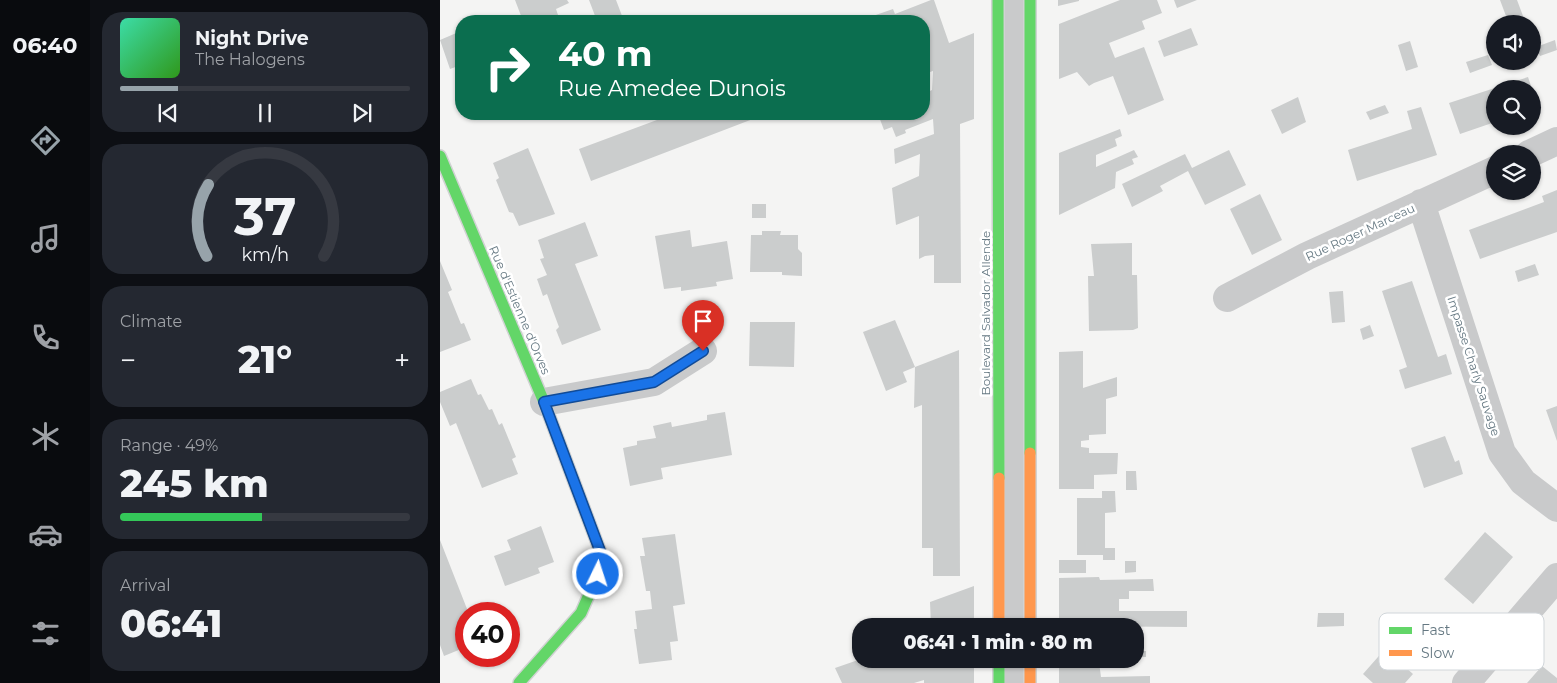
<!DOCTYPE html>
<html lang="en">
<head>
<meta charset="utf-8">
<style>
  body { margin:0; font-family:Montserrat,sans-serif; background:#242831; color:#f1f3f6; height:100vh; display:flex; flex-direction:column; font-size:19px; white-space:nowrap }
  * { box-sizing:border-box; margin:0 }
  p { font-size:16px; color:#9ea1a6 }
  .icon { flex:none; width:28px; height:28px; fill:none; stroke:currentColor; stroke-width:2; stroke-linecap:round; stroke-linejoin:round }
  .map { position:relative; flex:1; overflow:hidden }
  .sheet { display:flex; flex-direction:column; gap:12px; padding:12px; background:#0d0f14; width:350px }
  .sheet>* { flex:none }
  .top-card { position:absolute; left:15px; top:15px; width:475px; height:105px; border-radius:20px; box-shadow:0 1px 4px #0004; background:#0b6e4f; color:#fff; overflow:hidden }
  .fabs { position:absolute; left:1046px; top:15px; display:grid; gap:10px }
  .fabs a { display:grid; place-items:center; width:55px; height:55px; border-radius:50%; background:#171b24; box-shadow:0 1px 4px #0004; font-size:25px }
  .speed { position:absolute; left:15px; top:602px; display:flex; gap:10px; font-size:25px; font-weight:700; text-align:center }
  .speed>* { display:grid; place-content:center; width:65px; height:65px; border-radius:50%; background:#171b24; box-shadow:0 1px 4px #0004; line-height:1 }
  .speed .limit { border:8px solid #d22; background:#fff; color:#111 }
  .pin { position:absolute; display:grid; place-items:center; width:42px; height:42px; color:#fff; margin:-51px -21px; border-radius:50% 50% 50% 0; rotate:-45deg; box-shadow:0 0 5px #0007 }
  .pin .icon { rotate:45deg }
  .me { position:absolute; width:55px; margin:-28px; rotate:4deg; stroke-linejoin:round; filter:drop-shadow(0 0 4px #0008) }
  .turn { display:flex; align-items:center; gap:18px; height:105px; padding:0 20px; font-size:22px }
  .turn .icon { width:65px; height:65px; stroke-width:2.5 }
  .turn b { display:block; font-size:35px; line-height:42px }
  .big { font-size:38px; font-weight:800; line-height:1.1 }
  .sheet .card { flex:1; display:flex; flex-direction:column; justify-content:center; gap:8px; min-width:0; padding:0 18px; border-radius:20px; background:#242831 }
  .sheet .dial { align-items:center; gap:0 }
  .dial svg { height:130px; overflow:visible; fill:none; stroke:#363941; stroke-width:7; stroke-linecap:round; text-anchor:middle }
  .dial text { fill:#f1f3f6; stroke:none }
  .song { display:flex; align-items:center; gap:15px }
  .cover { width:60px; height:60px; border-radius:8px; background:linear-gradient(135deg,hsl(160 70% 55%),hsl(110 70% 35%)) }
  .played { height:5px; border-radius:2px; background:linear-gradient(90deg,#97a3aa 20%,#363941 20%) }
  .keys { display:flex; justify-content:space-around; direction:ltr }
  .heat { display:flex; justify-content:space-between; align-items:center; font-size:28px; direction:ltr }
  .charge { height:8px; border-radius:4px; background:linear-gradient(90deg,#34c759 49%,#363941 0) }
  .trip { position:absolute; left:412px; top:618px; width:292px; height:50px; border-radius:20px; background:#171b24; box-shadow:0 1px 4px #0004; font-weight:800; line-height:50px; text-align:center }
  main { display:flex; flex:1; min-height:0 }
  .dock { display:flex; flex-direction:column; width:90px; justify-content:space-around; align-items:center; background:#090b0e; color:#9ea1a6 }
  .dock .icon { width:35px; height:35px }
  .dock .current { color:#97a3aa }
  .dock b { font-size:22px; color:#f1f3f6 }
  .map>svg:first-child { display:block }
  .building { fill:#cbcdcd }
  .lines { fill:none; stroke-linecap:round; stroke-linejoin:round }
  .fast-casing { stroke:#d1d2d3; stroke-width:14 }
  .slow-casing { stroke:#d1d2d3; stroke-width:14 }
  .lane { stroke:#c9cacb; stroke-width:18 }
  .street { stroke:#c9cacb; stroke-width:28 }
  .fast { stroke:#63d668; stroke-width:11 }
  .slow { stroke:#ff974d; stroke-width:11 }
  .route-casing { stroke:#114b97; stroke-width:12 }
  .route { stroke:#1a73e8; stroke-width:9 }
  .labels { text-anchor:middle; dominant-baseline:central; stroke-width:5; stroke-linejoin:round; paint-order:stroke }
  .street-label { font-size:12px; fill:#657882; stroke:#fff }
  .key { fill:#fff; stroke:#d1d6da; stroke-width:1 }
  .key-label { font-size:14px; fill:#657882 }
</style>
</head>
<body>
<main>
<nav class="dock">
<b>06:40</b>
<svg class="icon current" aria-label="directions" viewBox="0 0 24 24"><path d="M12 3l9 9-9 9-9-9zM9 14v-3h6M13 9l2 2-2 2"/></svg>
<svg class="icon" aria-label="music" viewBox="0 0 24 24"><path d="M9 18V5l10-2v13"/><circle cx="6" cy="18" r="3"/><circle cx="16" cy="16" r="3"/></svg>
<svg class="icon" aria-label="phone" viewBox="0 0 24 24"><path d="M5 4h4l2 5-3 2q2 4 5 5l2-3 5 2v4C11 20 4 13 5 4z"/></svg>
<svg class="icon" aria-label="climate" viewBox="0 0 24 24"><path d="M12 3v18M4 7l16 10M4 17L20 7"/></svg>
<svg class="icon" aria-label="car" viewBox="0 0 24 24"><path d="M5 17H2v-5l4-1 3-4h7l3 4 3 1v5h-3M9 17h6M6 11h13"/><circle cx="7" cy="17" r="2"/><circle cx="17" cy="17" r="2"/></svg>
<svg class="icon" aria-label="filters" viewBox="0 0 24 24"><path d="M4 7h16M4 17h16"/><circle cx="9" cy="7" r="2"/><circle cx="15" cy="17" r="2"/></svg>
</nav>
<section class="sheet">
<div class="card">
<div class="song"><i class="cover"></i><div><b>Night Drive</b><p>The Halogens</p></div></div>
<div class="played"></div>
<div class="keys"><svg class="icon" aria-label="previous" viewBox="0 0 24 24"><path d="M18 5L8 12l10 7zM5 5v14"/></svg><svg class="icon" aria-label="pause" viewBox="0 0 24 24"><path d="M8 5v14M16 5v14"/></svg><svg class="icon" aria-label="next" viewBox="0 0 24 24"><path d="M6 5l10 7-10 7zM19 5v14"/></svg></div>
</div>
<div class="card dial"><svg viewBox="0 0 100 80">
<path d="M14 69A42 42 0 1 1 86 69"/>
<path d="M14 69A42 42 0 0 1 15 25" stroke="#97a3aa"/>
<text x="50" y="56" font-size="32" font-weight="700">37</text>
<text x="50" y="72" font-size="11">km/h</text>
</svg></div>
<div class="card"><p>Climate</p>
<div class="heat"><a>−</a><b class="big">21°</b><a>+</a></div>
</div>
<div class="card"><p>Range · 49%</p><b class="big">245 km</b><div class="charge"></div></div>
<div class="card"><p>Arrival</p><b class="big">06:41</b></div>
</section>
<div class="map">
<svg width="1117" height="683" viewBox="0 0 1117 683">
  <rect width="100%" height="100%" fill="#f4f4f3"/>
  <path class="building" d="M75,0h52l2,3 -13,6 3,9 -8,3h-28z
    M149,0h27l8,21h-27z
    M491,0h3l15,43 25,-10v86l-14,5 1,159h-27v-28l-9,1 -6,3v-43l-23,9 -4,-37 27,-12 1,-22 -25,10 -1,-15 40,-15 -1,-15 -28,11 1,3 -10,4 -4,-10 -8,3 -6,-16h46v-20l8,-4 1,-19 -6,2 2,10 -5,2v-64h-59l6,-2 -1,-2 23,-8 2,5z
    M618,0h21v1l-21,5z
    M680,0h37l5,13 -20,8 3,8 -36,14 6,15 29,-11 20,53 -36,15 -15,-39 -19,7 -5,3 -12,-14 -18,7v-55z
    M734,0h23l-20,8z
    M1060,0h17l9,24h-17z
    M751,28l7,17 -34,12 -6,-16z
    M21,31v34l-11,4 -10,-29z
    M1115,40l2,10 -17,6 -4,-9z
    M970,41l8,26 -12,4 -8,-26z
    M1048,55l4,10 -22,8 -4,-11z
    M1088,77l4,12h-37v33l-35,12 -11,-31z
    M1092,91l7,17 -7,2z
    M858,97l8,25 -24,12 -11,-24z
    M945,105l4,8 -19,7 -4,-8z
    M981,107l16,48 -80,26 -9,-31 64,-21 -5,-18z
    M233,114h93l-175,67 -12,-32z
    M680,129l2,7 -7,3 2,7 -21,9v12l38,-17 4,7 -6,2 2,5 -18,8 -1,16 -56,27v-62z
    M88,148l27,66 -36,12 -6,-13 -4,-1 -13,-32 3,-2 -6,-15z
    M789,150l17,35 -41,20 -17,-34 -28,15 3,5 -31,16 -10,-23 63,-30 7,14z
    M1117,190v42l-77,27 -11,-29 75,-28 -2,-6z
    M820,194l22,46 -30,15 -22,-46z
    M312,204h14v14h-14z
    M145,222l13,34 -23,8 26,66 -39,15 -6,-15 3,-3 -6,-16 -6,-17 -4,2 -6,-17 10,-4 -7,-16 4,-1 -6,-18z
    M250,230l2,17 35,-6 6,38 -17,3 1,4 -36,5v-4l-17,2 -9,-53z
    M322,231h19l-1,4h18v14l4,4v23l-20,-1v-3h-32l1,-37h11z
    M692,243v32h5l1,53 -5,2 -44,1 -1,-55h6l-3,-32z
    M0,261l12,29 -4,2 13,32 3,-1 7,17 -31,12z
    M1095,264l4,11 -21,7 -3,-11z
    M972,281l26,76 8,-3 6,20 -47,15 -6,-19 8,-3 -25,-76z
    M903,291l2,31 -13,1 -3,-31z
    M455,320l20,47 -12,5 4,10 -21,9 -23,-59z
    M310,322h45l-1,45 -45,-1z
    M930,325l4,11 -11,4 -3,-11z
    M519,350l1,226h-27v-28h-11v-143l-8,3 1,-41z
    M643,351v37l34,-11v19l-11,3v35l-17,1v5l-8,1v6l8,1v5h29l-1,21 -23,1v14h-35v-137z
    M31,379l7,16 3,-1 8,16 3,-1 7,16 3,-2 14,34 -4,2 6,15 -36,14 -26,-65 -6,3 -10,-24v-10z
    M1117,406v35l-11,-31z
    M285,412l7,43 -71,13 2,11 -33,7 -7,-38 14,-3v-4l19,-3 -3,-12 18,-4 1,5 35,-7v-5z
    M1005,436l10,26 4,-2 4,14 -39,14 -13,-40z
    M686,471h10l1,19h-11z
    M662,491h13l1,21 -11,1v35h10v12h-12v-5h-26v-57h25z
    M101,526l13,36 -16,6 2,5 -35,13 -11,-30 17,-6 -4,-10z
    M1045,532l28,25 -40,47 -29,-25z
    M235,534l10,70 -12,2 5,35 -8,1 2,18 -33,4 -5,-35h3l-2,-18 17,-2 -2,-18h-4l-6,-35h5l-3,-18z
    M0,540l29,74h-3v33l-22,9 -4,-11z
    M619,560h27v13h-27z
    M685,561h11v11l-11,1z
    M659,577l1,3 53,-1 1,12h-25v8h-10v12h68v16l-128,-1v-48z
    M534,586v40h-43l-1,-24z
    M878,613h26v13l-27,1z
    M945,649l28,25 -8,9h-32l-10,-9z
    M696,651h10v6h-10z
    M421,659h113v24h-50v-3l-10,3h-72l-7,-15z
    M619,659h60v3h-20l2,15 49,-1v7h-91z
    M1102,666l15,12v5h-30z"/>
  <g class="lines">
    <g class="fast-casing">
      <path id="fast" d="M558,0l1,478
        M590,0v453
        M0,156l104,246 58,154 -4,18 -17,39 -62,70
        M559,659v24"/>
    </g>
    <g class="slow-casing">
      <path id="slow" d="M590,453v173
        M559,478v148
        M590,659v24"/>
    </g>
    <path class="lane" d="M574,0v626
      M574,659v24"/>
    <path class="street" d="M1089,154l28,-13
      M981,203l81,250 21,29 34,26
      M787,298l80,-42 188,-86
      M104,402l110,-20 49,-31
      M1026,683l91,-106"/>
    <use href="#fast" class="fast"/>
    <use href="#slow" class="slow"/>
  </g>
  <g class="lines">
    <g class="route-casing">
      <path id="route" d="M158,574l4,-18 -58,-154 110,-20 49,-31"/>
    </g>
    <use href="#route" class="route"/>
  </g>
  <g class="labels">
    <g class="street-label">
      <text transform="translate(920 232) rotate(-25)">Rue Roger Marceau</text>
      <text transform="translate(80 310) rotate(67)">Rue d'Estienne d'Orves</text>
      <text transform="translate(545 313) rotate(-90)">Boulevard Salvador Allende</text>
      <text transform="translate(1034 366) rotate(72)">Impasse Charly Sauvage</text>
    </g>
  </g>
  <rect x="939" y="613" width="165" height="57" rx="8" class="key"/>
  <rect x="949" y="627" width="23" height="7" fill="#63d668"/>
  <rect x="949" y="650" width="23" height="6" fill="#ff974d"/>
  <g class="key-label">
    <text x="981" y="635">Fast</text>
    <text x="981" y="658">Slow</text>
  </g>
</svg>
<div class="fabs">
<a><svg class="icon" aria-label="sound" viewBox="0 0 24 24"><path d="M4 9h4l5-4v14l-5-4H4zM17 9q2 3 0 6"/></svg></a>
<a><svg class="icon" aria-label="search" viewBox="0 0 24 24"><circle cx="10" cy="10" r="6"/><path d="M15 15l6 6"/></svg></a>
<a><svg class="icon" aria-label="layers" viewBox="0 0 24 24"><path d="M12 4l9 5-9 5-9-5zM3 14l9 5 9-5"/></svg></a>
</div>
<div class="speed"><div class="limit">40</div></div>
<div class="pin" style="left:263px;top:351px;background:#d93025"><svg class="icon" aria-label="arrive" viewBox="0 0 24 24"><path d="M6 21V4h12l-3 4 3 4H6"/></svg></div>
<svg class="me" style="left:158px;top:574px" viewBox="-20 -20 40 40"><circle r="17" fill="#1a73e8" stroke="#fff" stroke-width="3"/><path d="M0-11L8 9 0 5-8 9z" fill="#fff"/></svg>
<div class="trip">06:41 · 1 min · 80 m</div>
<div class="top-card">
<div class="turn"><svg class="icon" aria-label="right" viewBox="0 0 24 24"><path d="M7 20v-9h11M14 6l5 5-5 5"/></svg><div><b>40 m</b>Rue Amedee Dunois</div></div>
</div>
</div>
</main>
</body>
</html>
